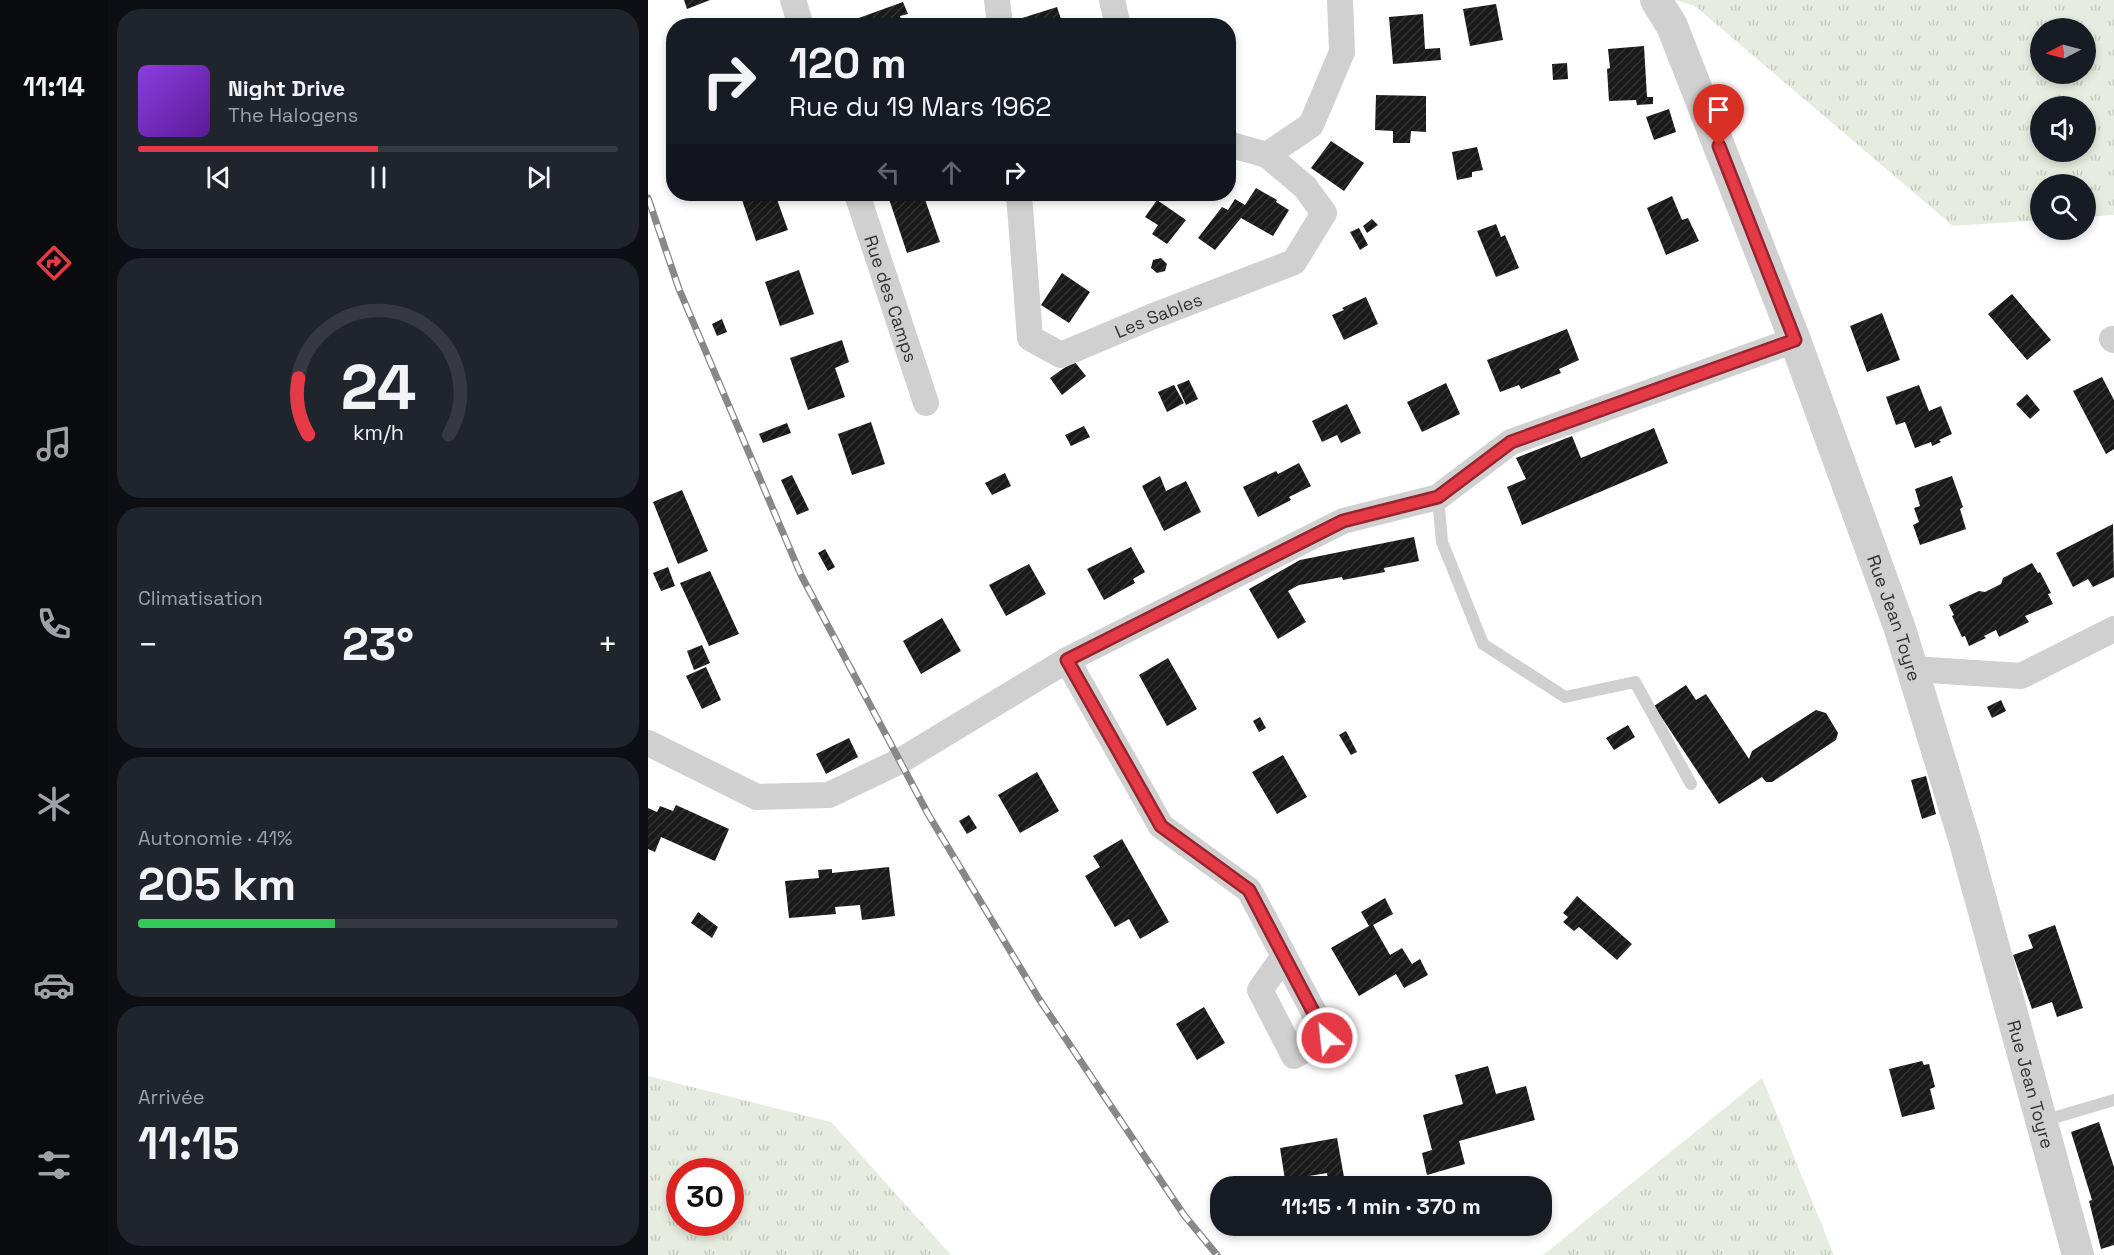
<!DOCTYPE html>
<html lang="fr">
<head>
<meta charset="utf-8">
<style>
  body { margin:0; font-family:"Space Grotesk",sans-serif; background:#20242c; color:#f1f3f6; height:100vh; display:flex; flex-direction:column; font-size:22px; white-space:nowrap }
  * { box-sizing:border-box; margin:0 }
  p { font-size:20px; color:#9ea1a6 }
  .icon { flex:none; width:33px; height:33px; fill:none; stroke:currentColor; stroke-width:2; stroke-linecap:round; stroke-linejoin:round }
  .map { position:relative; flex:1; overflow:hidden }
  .side { display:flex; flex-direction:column; gap:9px; padding:9px; background:#0d0f14; width:540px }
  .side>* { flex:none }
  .banner { position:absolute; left:18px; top:18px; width:570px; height:183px; border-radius:24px; box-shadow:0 3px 9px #0003; background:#171b24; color:#f1f3f6; overflow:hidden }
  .needle { width:39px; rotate:264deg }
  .buttons { position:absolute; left:1382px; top:18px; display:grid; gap:12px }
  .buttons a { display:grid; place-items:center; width:66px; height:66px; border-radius:50%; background:#171b24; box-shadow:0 3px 9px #0003; font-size:30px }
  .speed { position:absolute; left:18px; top:1158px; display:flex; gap:12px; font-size:30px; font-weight:700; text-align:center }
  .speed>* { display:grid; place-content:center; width:78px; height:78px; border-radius:50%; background:#171b24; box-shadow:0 3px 9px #0003; line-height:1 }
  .speed .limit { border:9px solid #d22; background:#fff; color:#111 }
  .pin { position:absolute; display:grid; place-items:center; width:51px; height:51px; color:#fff; margin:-62px -26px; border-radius:50% 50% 50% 0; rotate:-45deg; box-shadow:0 0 6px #0007 }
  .pin .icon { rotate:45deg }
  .me { position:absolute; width:66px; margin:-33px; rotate:332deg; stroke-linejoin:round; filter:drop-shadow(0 0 4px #0008) }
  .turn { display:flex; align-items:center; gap:21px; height:126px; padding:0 24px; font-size:27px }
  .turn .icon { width:78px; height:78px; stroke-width:2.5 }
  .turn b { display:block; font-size:42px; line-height:51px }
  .lanes { display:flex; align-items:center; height:57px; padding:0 24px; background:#0003; justify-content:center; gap:30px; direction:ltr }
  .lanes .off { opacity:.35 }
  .big { font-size:45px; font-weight:700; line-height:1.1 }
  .side .tile { flex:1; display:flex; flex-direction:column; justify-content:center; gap:9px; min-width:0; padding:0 21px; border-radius:24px; background:#20242c }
  .side .dial { align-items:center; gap:0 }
  .dial svg { height:156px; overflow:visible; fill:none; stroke:#363941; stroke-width:7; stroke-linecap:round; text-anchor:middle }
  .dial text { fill:#f1f3f6; stroke:none }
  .song { display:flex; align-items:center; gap:18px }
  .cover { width:72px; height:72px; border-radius:9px; background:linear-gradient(135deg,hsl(270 70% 55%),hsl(270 70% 35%)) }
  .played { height:6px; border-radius:3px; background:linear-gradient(90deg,#e63946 50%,#363941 50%) }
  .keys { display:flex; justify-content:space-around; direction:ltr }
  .heat { display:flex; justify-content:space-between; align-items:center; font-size:33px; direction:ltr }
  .charge { height:9px; border-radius:4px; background:linear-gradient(90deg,#34c759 41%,#363941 0) }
  .trip { position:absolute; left:562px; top:1176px; width:342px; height:60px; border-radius:24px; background:#171b24; box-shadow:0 3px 9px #0003; font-weight:700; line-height:60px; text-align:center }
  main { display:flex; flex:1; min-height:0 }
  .dock { display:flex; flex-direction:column; width:108px; justify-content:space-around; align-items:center; background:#090b0e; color:#9ea1a6 }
  .dock .icon { width:42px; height:42px }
  .dock .active { color:#e63946 }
  .dock b { font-size:27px; color:#f1f3f6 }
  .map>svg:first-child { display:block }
  .grass { fill:url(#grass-tufts); fill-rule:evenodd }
  .building { fill:url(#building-hatch) }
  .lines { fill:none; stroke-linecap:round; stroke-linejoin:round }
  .service { stroke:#d0d0d0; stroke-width:12 }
  .minor { stroke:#d0d0d0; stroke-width:26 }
  .tertiary { stroke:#d0d0d0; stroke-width:32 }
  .rail-casing { stroke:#888; stroke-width:7 }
  .rail { stroke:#fff; stroke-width:4.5; stroke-dasharray:14; stroke-linecap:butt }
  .route-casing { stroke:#96252e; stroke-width:15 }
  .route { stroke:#e63946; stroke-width:10 }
  .labels { text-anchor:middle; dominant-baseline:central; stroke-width:6; stroke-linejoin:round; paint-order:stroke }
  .street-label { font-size:18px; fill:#333; stroke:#fff }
</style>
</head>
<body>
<main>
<nav class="dock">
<b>11:14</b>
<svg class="icon active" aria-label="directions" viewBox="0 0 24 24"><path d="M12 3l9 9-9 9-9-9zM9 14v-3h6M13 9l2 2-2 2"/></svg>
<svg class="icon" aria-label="music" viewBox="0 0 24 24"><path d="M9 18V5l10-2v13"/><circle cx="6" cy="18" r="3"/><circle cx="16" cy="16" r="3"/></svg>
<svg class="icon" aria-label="phone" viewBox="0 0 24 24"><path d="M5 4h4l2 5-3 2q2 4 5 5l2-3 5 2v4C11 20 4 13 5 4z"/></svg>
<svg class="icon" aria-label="climate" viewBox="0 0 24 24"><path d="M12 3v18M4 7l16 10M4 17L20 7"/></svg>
<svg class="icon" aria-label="car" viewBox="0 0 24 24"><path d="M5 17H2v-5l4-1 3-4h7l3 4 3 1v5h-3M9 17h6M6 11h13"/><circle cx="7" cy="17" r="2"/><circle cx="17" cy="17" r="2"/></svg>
<svg class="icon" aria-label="filters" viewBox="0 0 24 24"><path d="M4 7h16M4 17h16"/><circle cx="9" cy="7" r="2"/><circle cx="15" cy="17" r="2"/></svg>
</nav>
<section class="side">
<div class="tile">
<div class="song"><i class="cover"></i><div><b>Night Drive</b><p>The Halogens</p></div></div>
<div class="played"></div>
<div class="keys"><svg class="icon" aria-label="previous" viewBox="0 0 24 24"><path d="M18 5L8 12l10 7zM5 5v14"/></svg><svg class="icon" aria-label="pause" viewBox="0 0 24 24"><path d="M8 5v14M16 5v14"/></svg><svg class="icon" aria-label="next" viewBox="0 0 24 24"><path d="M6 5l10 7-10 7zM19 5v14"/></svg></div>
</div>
<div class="tile dial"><svg viewBox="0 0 100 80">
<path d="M14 69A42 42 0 1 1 86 69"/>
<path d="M14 69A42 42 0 0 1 9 40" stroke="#e63946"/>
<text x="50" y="56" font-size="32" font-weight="700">24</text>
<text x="50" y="72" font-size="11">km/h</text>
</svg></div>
<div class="tile"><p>Climatisation</p>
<div class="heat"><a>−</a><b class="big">23°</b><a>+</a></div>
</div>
<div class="tile"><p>Autonomie · 41%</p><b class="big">205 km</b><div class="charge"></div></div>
<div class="tile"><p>Arrivée</p><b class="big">11:15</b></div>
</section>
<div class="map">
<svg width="1466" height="1255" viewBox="0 0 1466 1255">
  <defs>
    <pattern id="grass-tufts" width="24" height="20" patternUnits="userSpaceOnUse" patternTransform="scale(1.5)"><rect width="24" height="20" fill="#e6ecdf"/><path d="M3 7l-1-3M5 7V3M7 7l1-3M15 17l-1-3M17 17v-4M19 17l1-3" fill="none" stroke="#c6cbc0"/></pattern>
    <pattern id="building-hatch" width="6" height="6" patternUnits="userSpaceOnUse" patternTransform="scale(1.5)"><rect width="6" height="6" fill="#1a1a1a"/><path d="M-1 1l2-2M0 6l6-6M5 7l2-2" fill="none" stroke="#333"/></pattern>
  </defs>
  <rect width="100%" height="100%" fill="#fff"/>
  <path class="grass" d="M1028,0h438v215l-29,2v-33h-45v36l-87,6 -258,-220zM1392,28h45v46h-45zM1392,106h45v46h-45z
    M0,1076l183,46 120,133h-303zM32,1172h50v50h-50z
    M1114,1078l72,177h-291z"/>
  <path class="building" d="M36,0h26l-23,9z
    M255,2l5,12 -8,2 3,10h-45l-2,-7z
    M848,4l7,36 -33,6 -7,-37z
    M409,7l5,15 13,-4 2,8h-59l-2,-6z
    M775,14l2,35 15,-1 1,12 -48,4 -4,-47z
    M996,46l3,51h6v7l-16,1 -1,-5 -27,1 -2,-32 3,-1 -2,-19z
    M919,63l1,16 -15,1 -1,-16z
    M728,95l50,1v36l-15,-1 -1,12h-17v-12l-18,-1z
    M1021,109l7,23 -22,8 -8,-23z
    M683,141l33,22 -20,28 -33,-23z
    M829,147l6,23 -11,2v5l-15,3 -5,-28z
    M608,188l21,12 -1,2 13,8 -16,26 -32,-18 -26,32 -17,-12 24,-31 6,3 7,-11 10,6z
    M114,194h13l13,36 -32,11 -14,-41z
    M246,194h29l17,48 -33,11 -19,-57z
    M1024,196l10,24 6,-2 11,23 -33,14 -19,-47z
    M509,200l29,20 -19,24 -15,-10 6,-9 -13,-8z
    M724,219l6,6 -11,8 -4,-7z
    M848,224l5,13 4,-2 14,33 -23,9 -19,-46z
    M711,228l9,17 -8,5 -10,-18z
    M513,258l6,6 -2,7 -8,2 -6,-5 2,-8z
    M151,270l15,44 -34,12 -15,-44z
    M414,273l28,19 -21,31 -28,-18z
    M1364,294l39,46 -24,20 -39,-46z
    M718,297l12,27 -34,16 -12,-25 12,-5 -2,-2z
    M1234,313l18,47 -33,12 -17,-46z
    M74,319l5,13 -10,4 -5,-12z
    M919,329l12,31 -20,9 2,4 -40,16 -2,-4 -19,7 -13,-32z
    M194,340l7,22 -14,6 10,29 -37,13 -18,-52z
    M426,361l12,15 -24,19 -12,-17z
    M1454,377l12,23v49l-8,5 -33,-63z
    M541,380l9,19 -12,6 -9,-20z
    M798,383l14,31 -38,18 -15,-30z
    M526,385l10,18 -17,9 -9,-20z
    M1271,385l10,26 12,-5 11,28 -13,6 2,2 -9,4 -1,-4 -16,6 -10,-26 -9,3 -10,-28z
    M1379,394l13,16 -10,9 -14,-15z
    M699,404l14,29 -20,10 -4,-8 -15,7 -10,-21z
    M223,422l14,42 -33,11 -14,-41z
    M139,423l4,10 -28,10 -4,-9z
    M436,426l6,11 -19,9 -6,-11z
    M1006,428l14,35 -146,62 -15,-38 19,-8 -10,-21 56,-22 9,22z
    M651,463l12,23 -22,11 2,3 -33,17 -15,-30 33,-16 2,3z
    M357,473l6,13 -19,9 -7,-12z
    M144,475l17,35 -12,5 -16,-35z
    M512,476l6,15 20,-10 15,31 -37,19 -22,-45z
    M1304,476l11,31 -3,2 6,20 -46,16 -7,-20 6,-3 -5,-14 6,-2 -5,-17z
    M34,490l26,61 -30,13 -25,-62z
    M1465,524l1,53 -21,10 -5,-8 -15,8 -17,-34z
    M766,537l5,24 -35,7 1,4 -42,8 -1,-3 -43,8 -11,6 18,31 -28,17 -29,-50 51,-29z
    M483,547l14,25 -12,7 2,4 -31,17 -17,-31z
    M177,549l10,18 -7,4 -10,-18z
    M1384,563l6,10 2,-1 11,21 -3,1 5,10 -28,12 4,6 -30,15 -3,-7 -12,6 2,2 -17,8 -4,-10 -3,1 -10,-21 2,-1 -5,-10 30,-14 6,1 16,-8 2,-6z
    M381,564l17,30 -40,22 -17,-31z
    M20,567l7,19 -14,5 -8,-18z
    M62,571l29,63 -30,12 -29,-63z
    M294,618l19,33 -40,23 -18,-33z
    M54,645l8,18 -16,7 -7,-19z
    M520,658l29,51 -30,17 -28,-51z
    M58,667l15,33 -19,9 -16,-33z
    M1038,685l10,15 10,-6 43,65 3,-8 64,-41 10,3 12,20 -2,7 -64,42h-6l-4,-5 -43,27 -65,-98z
    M1353,700l5,11 -14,7 -5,-11z
    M612,717l6,11 -7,4 -6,-11z
    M980,725l7,12 -21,13 -8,-12z
    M698,731l11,21 -6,3 -12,-20z
    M201,738l9,19 -32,17 -10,-20z
    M635,755l24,42 -30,17 -25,-42z
    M389,772l22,39 -39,22 -22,-38z
    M1278,776l10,38 -14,5 -11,-39z
    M28,805l53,24 -14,32 -54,-24 -6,15 -7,-3v-41l9,4 3,-6 13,5z
    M321,815l8,13 -10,6 -8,-13z
    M474,839l47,83 -29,17 -11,-20 -14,8 -30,-51 15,-9 -7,-11z
    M241,867l6,49 -33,4 -2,-15 -25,2 1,7 -47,4 -4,-37 34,-3 -1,-8 14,-1v4z
    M929,896l55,48 -15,16 -38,-33 -5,4 -11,-9 5,-5 -5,-4z
    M737,898l8,16 -20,11 17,30 12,-7 10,16 8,-5 8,16 -24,13 -8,-14 -37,22 -28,-48 38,-22 -8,-14z
    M50,912l20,15 -6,11 -21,-15z
    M1407,925l28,83 -26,9 -5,-15 -20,7 -19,-54 20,-7 -5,-13z
    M556,1007l21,36 -28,17 -21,-36z
    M1274,1061l2,4 5,-1 4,15 2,8 -5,2 5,20 -33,8 -13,-48z
    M840,1066l8,28 30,-8 9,34 -76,21 6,23 -38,11 -5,-22 10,-3 -9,-35 40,-11 -8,-29z
    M1451,1122l15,45v78l-13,4 -12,-48 3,-1 -21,-68z
    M689,1138l7,39 -16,3 -1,-7 -42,7 -5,-32z"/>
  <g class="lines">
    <path class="service" d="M790,497l4,45 41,102 82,53 70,-15 56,102
      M1395,1121l71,-21"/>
    <g class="minor">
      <path d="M145,0l8,26"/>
      <path d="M349,0l3,26"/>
      <path d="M464,0l6,26"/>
      <path d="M580,144l39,11 44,-30 31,-73 -2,-52"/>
      <path id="s1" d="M209,194l69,209"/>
      <path id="s2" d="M371,194l11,144 31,17 90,-38 143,-55 30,-49 -19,-26 -38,-32"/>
      <path d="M1464,339l2,1"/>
      <path d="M419,660l94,166 88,64 78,147 -33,19 -34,-66 24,-34"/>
      <path d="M1265,669l108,7 93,-47"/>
      <path d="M0,743l109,54 72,-2 71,-34 167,-101 276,-139 95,-24 73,-55 284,-102"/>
    </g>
    <path class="tertiary" id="s3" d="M1008,0l16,26 123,314 105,289 65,213 113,413"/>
    <g class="rail-casing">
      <path id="rail" d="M0,198l31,91 122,286 127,239 111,185 145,216 33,40"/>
    </g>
    <use href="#rail" class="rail"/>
  </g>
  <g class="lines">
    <g class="route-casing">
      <path id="route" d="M679,1038l-78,-148 -88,-64 -94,-166 276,-139 95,-24 73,-55 284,-102 -76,-194"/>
    </g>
    <use href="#route" class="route"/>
  </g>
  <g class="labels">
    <g class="street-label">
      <text stroke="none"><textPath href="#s1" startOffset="110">Rue des Camps</textPath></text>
      <text stroke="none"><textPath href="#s2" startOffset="285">Les Sables</textPath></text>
      <text stroke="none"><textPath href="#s3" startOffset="663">Rue Jean Toyre</textPath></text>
      <text stroke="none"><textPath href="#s3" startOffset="1149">Rue Jean Toyre</textPath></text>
    </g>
  </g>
</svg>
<div class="buttons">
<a><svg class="needle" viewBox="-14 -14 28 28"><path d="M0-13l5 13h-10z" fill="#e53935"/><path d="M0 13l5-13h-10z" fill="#9ea1a6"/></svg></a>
<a><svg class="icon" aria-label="sound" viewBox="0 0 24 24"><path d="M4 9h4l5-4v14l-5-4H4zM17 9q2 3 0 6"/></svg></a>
<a><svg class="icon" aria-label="search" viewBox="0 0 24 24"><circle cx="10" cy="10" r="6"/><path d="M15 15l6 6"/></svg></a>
</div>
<div class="speed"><div class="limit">30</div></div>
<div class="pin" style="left:1071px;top:146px;background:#d93025"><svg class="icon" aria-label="arrive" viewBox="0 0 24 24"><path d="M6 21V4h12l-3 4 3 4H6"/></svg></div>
<svg class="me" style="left:679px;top:1038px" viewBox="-20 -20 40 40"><circle r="17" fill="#e63946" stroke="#fff" stroke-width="3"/><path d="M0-11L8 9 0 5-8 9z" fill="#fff"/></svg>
<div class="trip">11:15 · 1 min · 370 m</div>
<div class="banner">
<div class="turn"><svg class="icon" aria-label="right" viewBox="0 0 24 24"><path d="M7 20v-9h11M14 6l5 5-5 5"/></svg><div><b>120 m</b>Rue du 19 Mars 1962</div></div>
<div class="lanes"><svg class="icon off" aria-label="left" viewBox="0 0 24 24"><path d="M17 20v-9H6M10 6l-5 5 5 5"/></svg><svg class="icon off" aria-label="ahead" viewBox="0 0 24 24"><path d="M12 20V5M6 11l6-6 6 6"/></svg><svg class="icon" aria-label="right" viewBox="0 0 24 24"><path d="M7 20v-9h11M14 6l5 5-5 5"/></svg></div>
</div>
</div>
</main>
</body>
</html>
